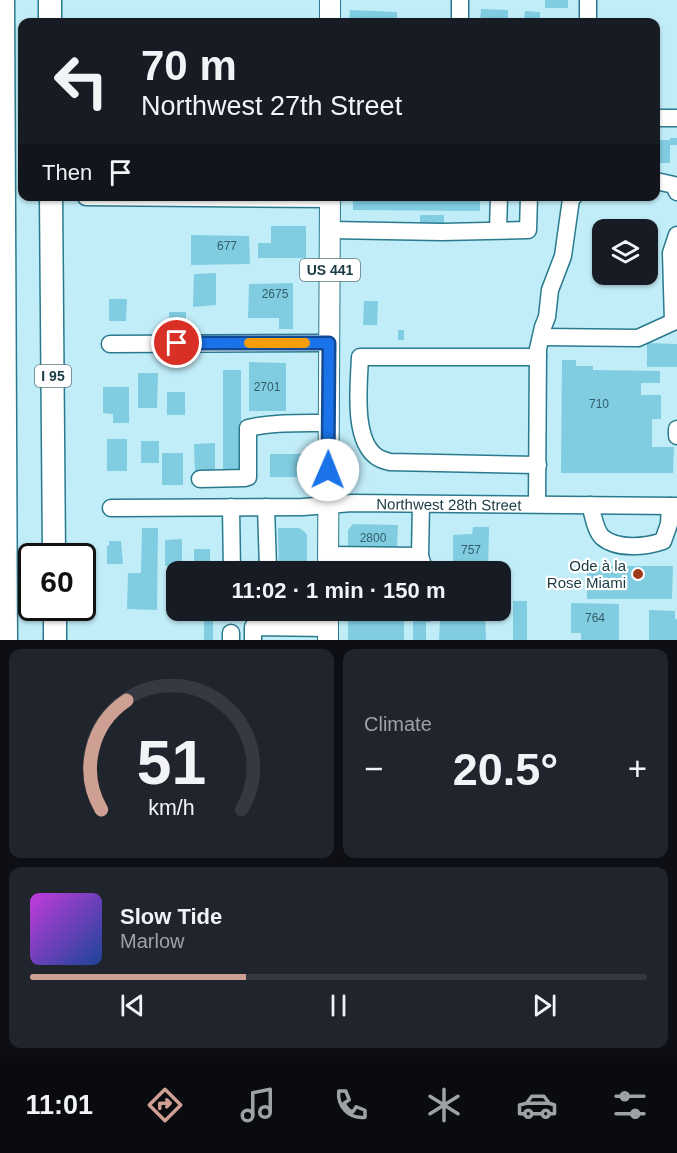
<!DOCTYPE html>
<html lang="en">
<head>
<meta charset="utf-8">
<style>
  body { margin:0; font-family:Arial,sans-serif; background:#20242c; color:#f1f3f6; height:100vh; display:flex; flex-direction:column; font-size:22px; white-space:nowrap }
  * { box-sizing:border-box; margin:0 }
  p { font-size:20px; color:#9ea1a6 }
  .icon { flex:none; width:33px; height:33px; fill:none; stroke:currentColor; stroke-width:2; stroke-linecap:round; stroke-linejoin:round }
  .map { position:relative; height:640px; overflow:hidden }
  .side { display:flex; flex-direction:column; gap:9px; padding:9px; background:#0d0f14; flex:1 }
  .side>* { flex:none }
  .guide { position:absolute; left:18px; top:18px; width:642px; height:183px; border-radius:12px; box-shadow:0 2px 4px #0004; background:#171b24; color:#f1f3f6; overflow:hidden }
  .tools { position:absolute; left:592px; top:219px; display:grid; gap:12px }
  .tools a { display:grid; place-items:center; width:66px; height:66px; border-radius:12px; background:#171b24; box-shadow:0 2px 4px #0004; font-size:30px }
  .speed { position:absolute; left:18px; top:543px; display:flex; gap:12px; font-size:30px; font-weight:700; text-align:center }
  .speed>* { display:grid; place-content:center; width:78px; height:78px; border-radius:50%; background:#171b24; box-shadow:0 2px 4px #0004; line-height:1 }
  .speed .limit { border:3px solid #111; border-radius:9px; background:#fff; color:#111 }
  .pin { position:absolute; display:grid; place-items:center; width:51px; height:51px; color:#fff; margin:-26px; border:3px solid #fff; border-radius:50%; box-shadow:0 2px 6px #0007 }
  .me { position:absolute; width:66px; margin:-33px; rotate:1deg; stroke-linejoin:round; filter:drop-shadow(0 0 4px #0008) }
  .turn { display:flex; align-items:center; gap:21px; height:126px; padding:0 24px; font-size:27px }
  .turn .icon { width:78px; height:78px; stroke-width:2.5 }
  .turn b { display:block; font-size:42px; line-height:51px }
  .then { display:flex; align-items:center; height:57px; padding:0 24px; background:#0003; gap:12px; font-size:22px }
  .big { font-size:45px; font-weight:600; line-height:1.1 }
  .side .widget { flex:1; display:flex; flex-direction:column; justify-content:center; gap:9px; min-width:0; padding:0 21px; border-radius:12px; background:#20242c }
  .side .dial { align-items:center; gap:0 }
  .dial svg { height:156px; overflow:visible; fill:none; stroke:#363941; stroke-width:7; stroke-linecap:round; text-anchor:middle }
  .dial text { fill:#f1f3f6; stroke:none }
  .song { display:flex; align-items:center; gap:18px }
  .cover { width:72px; height:72px; border-radius:9px; background:linear-gradient(135deg,hsl(290 70% 55%),hsl(220 70% 35%)) }
  .played { height:6px; border-radius:3px; background:linear-gradient(90deg,#cda093 35%,#363941 35%) }
  .keys { display:flex; justify-content:space-around; direction:ltr }
  .heat { display:flex; justify-content:space-between; align-items:center; font-size:33px; direction:ltr }
  .side .tiles { flex:1; display:grid; gap:9px; grid-template-columns:1fr 1fr }
  .widget:last-child { grid-column:span 2 }
  .trip { position:absolute; left:166px; top:561px; width:345px; height:60px; border-radius:12px; background:#171b24; box-shadow:0 2px 4px #0004; font-weight:600; line-height:60px; text-align:center }
  .dock { display:flex; height:96px; justify-content:space-around; align-items:center; background:#090b0e; color:#9ea1a6 }
  .dock .icon { width:42px; height:42px }
  .dock .active { color:#cda093 }
  .dock b { font-size:27px; color:#f1f3f6 }
  .map>svg:first-child { display:block }
  .building { fill:#80cce1 }
  .lines { fill:none; stroke-linecap:round; stroke-linejoin:round }
  .minor-casing { stroke:#2a7a8d; stroke-width:19 }
  .major-casing { stroke:#2a7a8d; stroke-width:22 }
  .highway-casing { stroke:#2a7a8d; stroke-width:25 }
  .minor { stroke:#fff; stroke-width:16 }
  .major { stroke:#fff; stroke-width:20 }
  .highway { stroke:#fff; stroke-width:22 }
  .route-casing { stroke:#114b97; stroke-width:15 }
  .route { stroke:#1a73e8; stroke-width:10 }
  .slow { stroke:#f59e0b; stroke-width:10 }
  .poi-dot { fill:#a13a1a; stroke:#fff; stroke-width:2 }
  .labels { text-anchor:middle; dominant-baseline:central; stroke-width:4.5; stroke-linejoin:round; paint-order:stroke }
  .number-label { font-size:12px; fill:#335e6a }
  .shield { fill:#fff; stroke:#5e757b; stroke-width:1.5 }
  .shield-label { font-size:14px; font-weight:bold; fill:#193a42 }
  .street-label { font-size:15px; fill:#193a42; stroke:#fff }
  .poi-label { font-size:15px; fill:#193a42; stroke:#fff; text-anchor:end }
</style>
</head>
<body>
<div class="map">
<svg width="677" height="640" viewBox="0 0 677 640">
  <rect width="100%" height="100%" fill="#c1edf9"/>
  <path class="building" d="M545,0h23v8h-23z
    M481,9l27,1v12h-28z
    M350,10l47,2v10h-48z
    M525,11l15,1v10h-16z
    M670,138h7v7h-7v18h-14v-23h14z
    M353,196h127v15l-127,-1z
    M420,215h24v12h-24z
    M271,226h35v32h-48v-15h13z
    M191,235l58,1 1,28 -59,1z
    M216,273v32l-23,2 1,-33z
    M293,283v46h-14v-11h-31l1,-34z
    M109,299h18l-1,22h-17z
    M364,301h14l-1,24h-14z
    M169,312h17v13h-17z
    M398,330h6v10h-6z
    M647,343l30,1v23h-30z
    M562,360h14v6h17v4l67,1v12h-19v12h20v24h-9v28h22l-1,26h-112z
    M249,362l37,1v48h-37z
    M223,370h18v106h-18z
    M138,373h20l-1,35h-19z
    M103,387h26v36h-16v-9l-10,-1z
    M167,392h18v23h-18z
    M107,439h20v32h-20z
    M141,441h18v22h-18z
    M215,443v32h-20l-1,-31z
    M162,453h21v32h-21z
    M270,454h32v13h3v10h-35z
    M353,524l45,1 -1,22h-49v-17z
    M473,527h16l-1,45h-16v-7h-19v-30l19,-1z
    M142,528h16l-1,82 -30,-1 1,-36h13z
    M278,528h21l6,4 2,3v37h-28z
    M182,539v27h-17v-26z
    M109,541h12l2,23h-16v-18h2z
    M194,549h16v23h-16z
    M587,566h86l-1,33h-85z
    M168,594h9v13l-9,-1z
    M513,601h14v39h-14z
    M571,603l48,1v36h-38v-7h-10z
    M348,610h56v30h-56z
    M649,610l26,1v8h2v21h-28z
    M470,612h15l1,28h-47l1,-20 27,-1z
    M413,616h13v24h-13z
    M204,617h9v23h-9z"/>
  <g class="lines">
    <g class="minor-casing">
      <g id="minor">
        <path d="M460,22v-22"/>
        <path d="M588,22v-22"/>
        <path d="M656,118h21"/>
        <path d="M656,181l18,4 3,7"/>
        <path d="M86,197l244,2"/>
        <path d="M330,230l112,2 86,-2 1,-34"/>
        <path d="M498,230l1,-34"/>
        <path d="M541,337l97,1 35,-16 -2,-69 6,-18"/>
        <path d="M110,344l219,-1"/>
        <path d="M677,436v-7"/>
        <path d="M538,465l-148,-3c-4,-1 -10,-3 -13,-5 -25,-17 -18,-73 -17,-100h178"/>
        <path d="M200,479l45,-1 3,-1v-49c26,-6 54,-5 80,-5"/>
        <path d="M421,504l-1,52 5,16"/>
        <path d="M537,504l1,-155 5,-22 4,-10 3,-27 13,-34 8,-57 3,-3"/>
        <path d="M590,505c3,9 5,25 12,32 15,13 44,10 61,4l6,-17 1,-18"/>
        <path d="M231,507l1,65"/>
        <path d="M266,507l2,61"/>
        <path id="s1" d="M111,508l192,-1 49,-4 325,3"/>
        <path d="M328,555l92,1"/>
        <path d="M428,610v2"/>
        <path d="M231,640v-7"/>
        <path d="M253,640v-13l75,1"/>
      </g>
    </g>
    <g class="major-casing">
      <path id="major" d="M330,22v-22
        M328,572l2,-376
        M328,640v-30"/>
    </g>
    <g class="highway-casing">
      <path id="highway" d="M3,0l3,640
        M50,0v22
        M51,196l3,360
        M55,608v32"/>
    </g>
    <use href="#minor" class="minor"/>
    <use href="#major" class="major"/>
    <use href="#highway" class="highway"/>
  </g>
  <g class="lines">
    <g class="route-casing">
      <path id="route" d="M177,343h152l-1,127"/>
    </g>
    <use href="#route" class="route"/>
    <path class="slow" d="M249,343h56"/>
  </g>
  <circle class="poi-dot" cx="638" cy="574" r="6"/>
  <g class="labels">
    <g class="number-label">
      <text x="227" y="246">677</text>
      <text x="275" y="294">2675</text>
      <text x="267" y="387">2701</text>
      <text x="599" y="404">710</text>
      <text x="373" y="538">2800</text>
      <text x="471" y="550">757</text>
      <text x="595" y="618">764</text>
    </g>
    <g class="shield">
      <rect x="300" y="259" width="60" height="22" rx="4.5"/>
      <rect x="35" y="365" width="36" height="22" rx="4.5"/>
    </g>
    <g class="shield-label">
      <text x="330" y="270">US 441</text>
      <text x="53" y="376">I 95</text>
    </g>
    <g class="street-label">
      <text stroke="none"><textPath href="#s1" startOffset="338">Northwest 28th Street</textPath></text>
    </g>
    <g class="poi-label">
      <text x="626" y="565">Ode à la<tspan x="626" dy="17">Rose Miami</tspan></text>
    </g>
  </g>
</svg>
<div class="tools">
<a><svg class="icon" aria-label="layers" viewBox="0 0 24 24"><path d="M12 4l9 5-9 5-9-5zM3 14l9 5 9-5"/></svg></a>
</div>
<div class="speed"><div class="limit">60</div></div>
<div class="pin" style="left:177px;top:343px;background:#d93025"><svg class="icon" aria-label="arrive" viewBox="0 0 24 24"><path d="M6 21V4h12l-3 4 3 4H6"/></svg></div>
<svg class="me" style="left:328px;top:470px" viewBox="-20 -20 40 40"><circle r="19" fill="#fff"/><path d="M0-13L10 11 0 6-10 11z" fill="#1a73e8"/></svg>
<div class="trip">11:02 · 1 min · 150 m</div>
<div class="guide">
<div class="turn"><svg class="icon" aria-label="left" viewBox="0 0 24 24"><path d="M17 20v-9H6M10 6l-5 5 5 5"/></svg><div><b>70 m</b>Northwest 27th Street</div></div>
<div class="then">Then<svg class="icon" aria-label="arrive" viewBox="0 0 24 24"><path d="M6 21V4h12l-3 4 3 4H6"/></svg></div>
</div>
</div>
<section class="side">
<div class="tiles">
<div class="widget dial"><svg viewBox="0 0 100 80">
<path d="M14 69A42 42 0 1 1 86 69"/>
<path d="M14 69A42 42 0 0 1 27 13" stroke="#cda093"/>
<text x="50" y="56" font-size="32" font-weight="700">51</text>
<text x="50" y="72" font-size="11">km/h</text>
</svg></div>
<div class="widget"><p>Climate</p>
<div class="heat"><a>−</a><b class="big">20.5°</b><a>+</a></div>
</div>
<div class="widget">
<div class="song"><i class="cover"></i><div><b>Slow Tide</b><p>Marlow</p></div></div>
<div class="played"></div>
<div class="keys"><svg class="icon" aria-label="previous" viewBox="0 0 24 24"><path d="M18 5L8 12l10 7zM5 5v14"/></svg><svg class="icon" aria-label="pause" viewBox="0 0 24 24"><path d="M8 5v14M16 5v14"/></svg><svg class="icon" aria-label="next" viewBox="0 0 24 24"><path d="M6 5l10 7-10 7zM19 5v14"/></svg></div>
</div>
</div>
</section>
<nav class="dock">
<b>11:01</b>
<svg class="icon active" aria-label="directions" viewBox="0 0 24 24"><path d="M12 3l9 9-9 9-9-9zM9 14v-3h6M13 9l2 2-2 2"/></svg>
<svg class="icon" aria-label="music" viewBox="0 0 24 24"><path d="M9 18V5l10-2v13"/><circle cx="6" cy="18" r="3"/><circle cx="16" cy="16" r="3"/></svg>
<svg class="icon" aria-label="phone" viewBox="0 0 24 24"><path d="M5 4h4l2 5-3 2q2 4 5 5l2-3 5 2v4C11 20 4 13 5 4z"/></svg>
<svg class="icon" aria-label="climate" viewBox="0 0 24 24"><path d="M12 3v18M4 7l16 10M4 17L20 7"/></svg>
<svg class="icon" aria-label="car" viewBox="0 0 24 24"><path d="M5 17H2v-5l4-1 3-4h7l3 4 3 1v5h-3M9 17h6M6 11h13"/><circle cx="7" cy="17" r="2"/><circle cx="17" cy="17" r="2"/></svg>
<svg class="icon" aria-label="filters" viewBox="0 0 24 24"><path d="M4 7h16M4 17h16"/><circle cx="9" cy="7" r="2"/><circle cx="15" cy="17" r="2"/></svg>
</nav>
</body>
</html>
